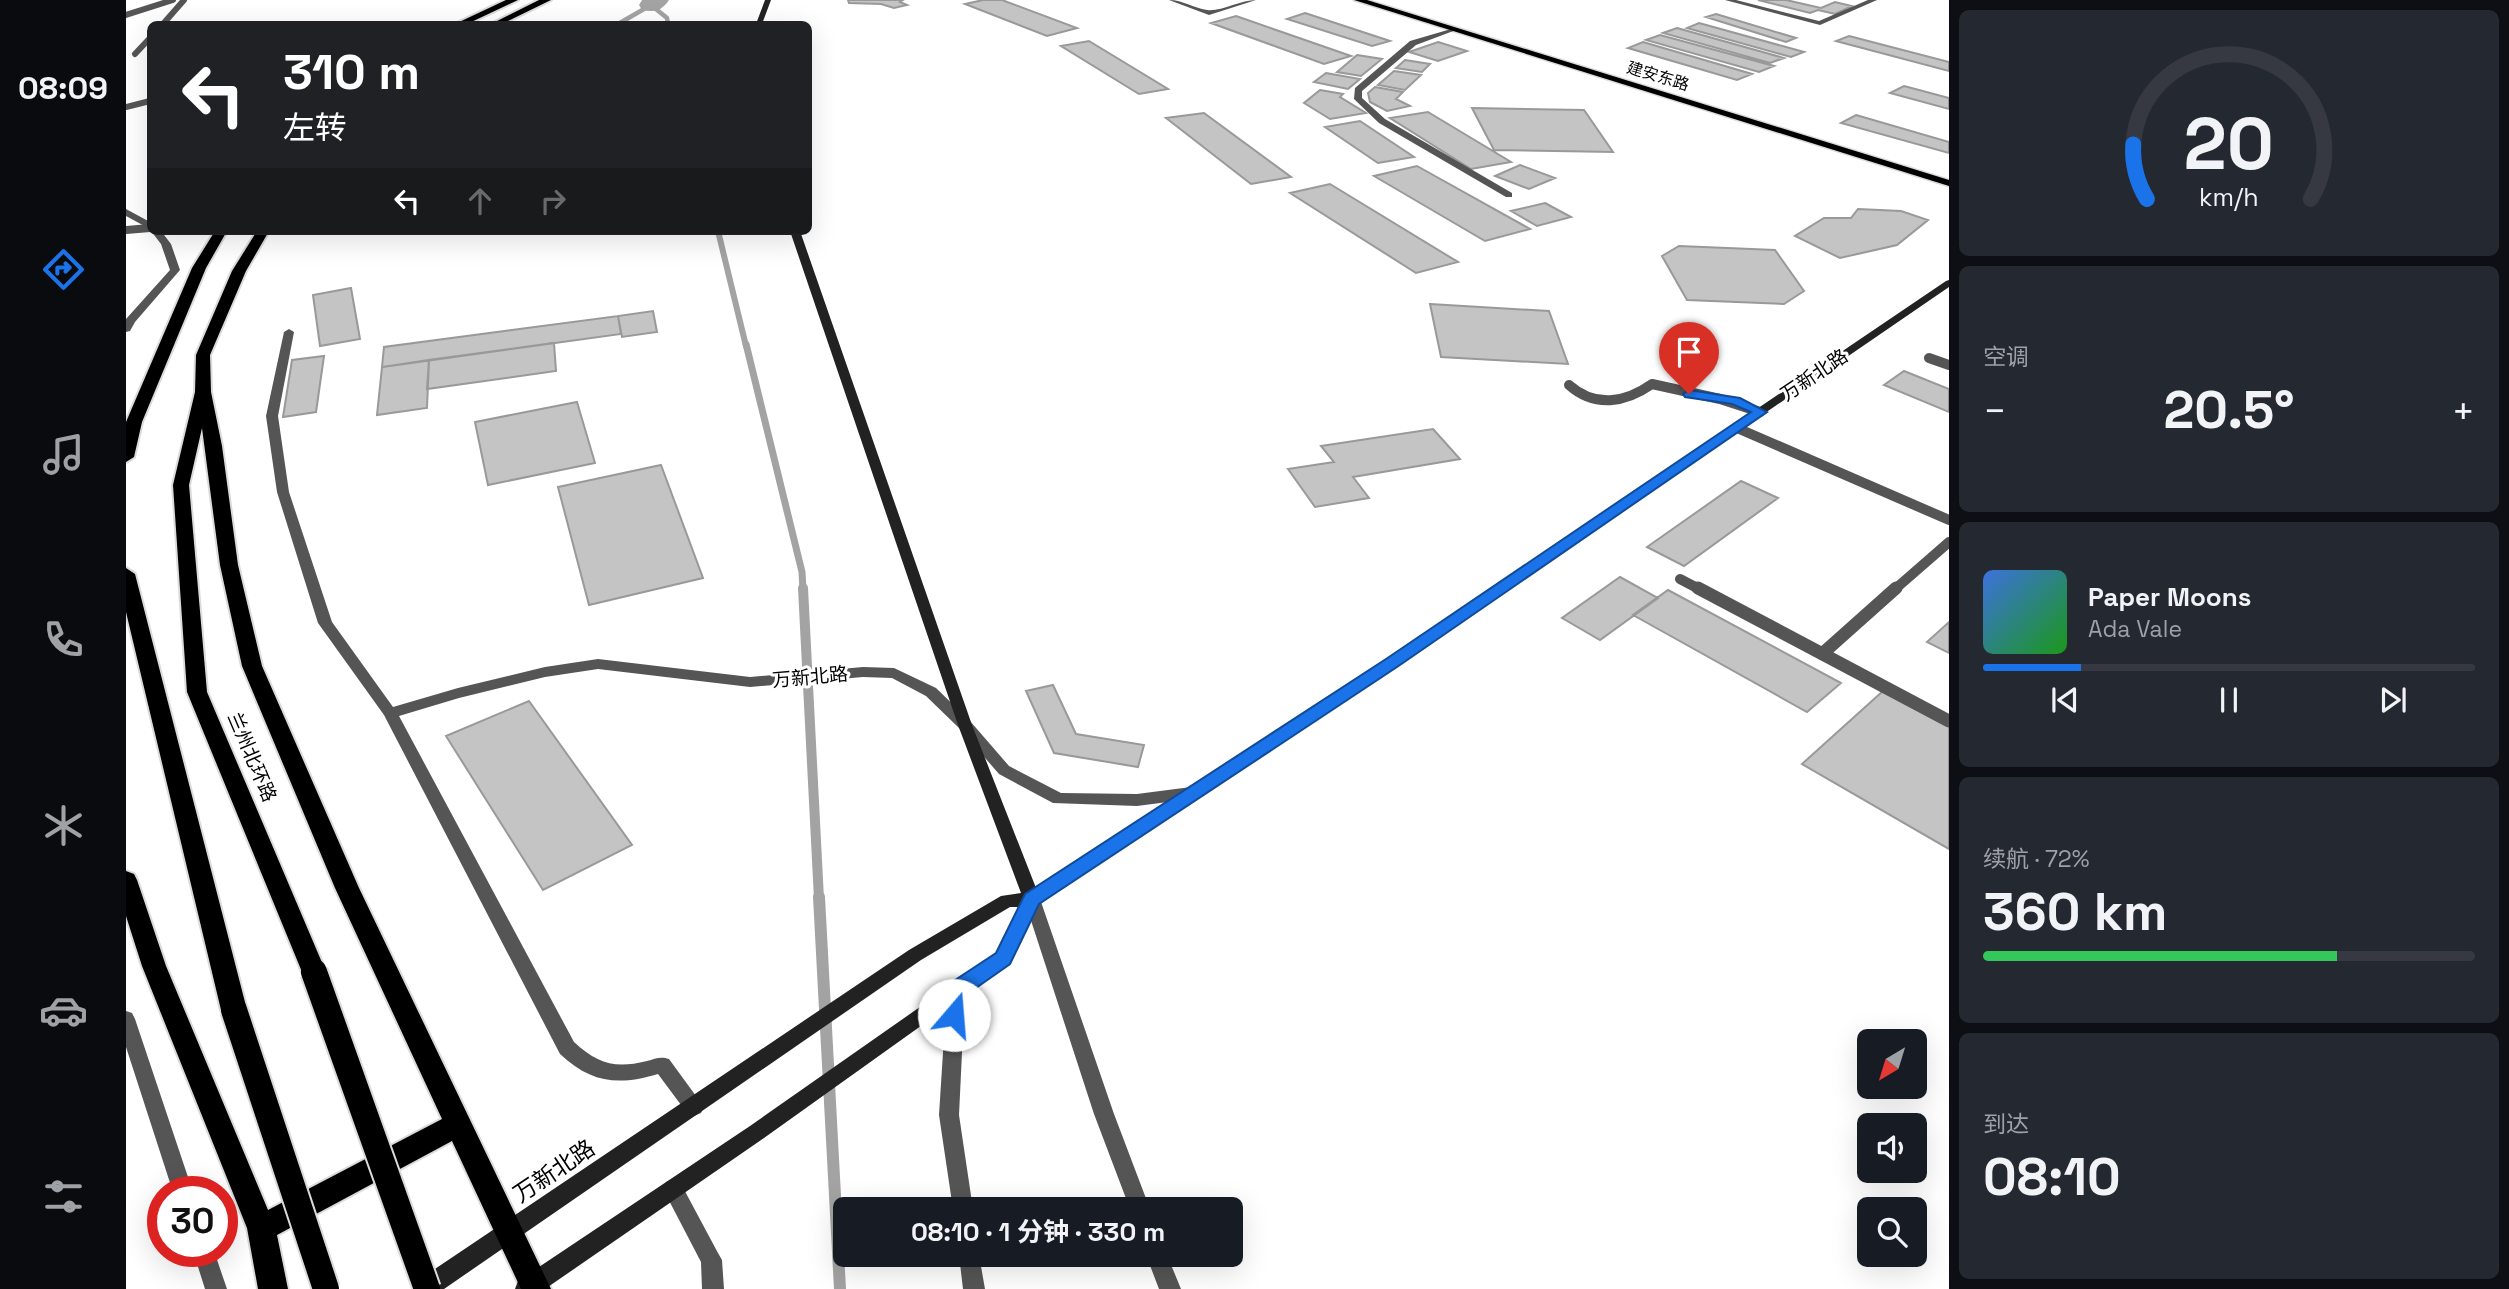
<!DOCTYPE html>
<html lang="zh">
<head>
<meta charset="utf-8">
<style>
  body { margin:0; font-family:"Space Grotesk","Noto Sans SC",sans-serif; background:#242831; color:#f1f3f6; height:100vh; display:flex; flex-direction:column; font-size:26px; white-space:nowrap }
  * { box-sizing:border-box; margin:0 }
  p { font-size:23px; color:#9ea1a6 }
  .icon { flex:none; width:38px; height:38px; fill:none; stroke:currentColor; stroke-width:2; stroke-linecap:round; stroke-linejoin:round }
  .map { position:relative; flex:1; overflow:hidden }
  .side { display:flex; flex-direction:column; gap:10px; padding:10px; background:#0d0f14; width:560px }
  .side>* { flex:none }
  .hud { position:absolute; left:21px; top:21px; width:665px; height:214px; border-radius:10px; box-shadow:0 7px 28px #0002; background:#202124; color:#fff; overflow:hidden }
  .needle { width:46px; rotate:218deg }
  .tools { position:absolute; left:1731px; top:1029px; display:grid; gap:14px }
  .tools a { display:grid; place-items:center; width:70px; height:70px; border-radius:10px; background:#171b24; box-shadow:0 7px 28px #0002; font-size:35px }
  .speed { position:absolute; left:21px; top:1176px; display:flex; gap:14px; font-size:35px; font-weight:700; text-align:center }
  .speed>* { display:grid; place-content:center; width:91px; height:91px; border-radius:50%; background:#171b24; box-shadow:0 7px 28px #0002; line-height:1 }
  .speed .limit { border:10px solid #d22; background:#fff; color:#111 }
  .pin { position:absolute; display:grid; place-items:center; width:60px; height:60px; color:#fff; margin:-72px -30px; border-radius:50% 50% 50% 0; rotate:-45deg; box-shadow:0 0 7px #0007 }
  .pin .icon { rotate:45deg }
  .me { position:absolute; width:77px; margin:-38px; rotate:18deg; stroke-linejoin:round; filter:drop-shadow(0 0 5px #0008) }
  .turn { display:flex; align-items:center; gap:24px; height:147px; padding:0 21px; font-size:32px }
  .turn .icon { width:91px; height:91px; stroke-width:2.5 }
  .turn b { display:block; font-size:49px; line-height:60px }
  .lanes { display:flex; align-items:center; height:66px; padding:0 21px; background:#0003; justify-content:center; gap:35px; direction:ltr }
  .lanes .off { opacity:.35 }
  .big { font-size:52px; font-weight:700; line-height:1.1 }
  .side .card { flex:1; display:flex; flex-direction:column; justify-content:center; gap:10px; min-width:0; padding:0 24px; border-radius:10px; background:#242831 }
  .side .dial { align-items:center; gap:0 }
  .dial svg { height:182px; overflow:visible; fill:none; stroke:#363941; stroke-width:7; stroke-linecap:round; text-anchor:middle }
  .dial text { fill:#f1f3f6; stroke:none }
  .song { display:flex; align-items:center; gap:21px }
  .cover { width:84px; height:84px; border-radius:10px; background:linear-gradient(135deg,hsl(220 70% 55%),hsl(120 70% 35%)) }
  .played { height:7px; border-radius:4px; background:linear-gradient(90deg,#1a73e8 20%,#363941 20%) }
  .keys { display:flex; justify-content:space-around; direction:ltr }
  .heat { display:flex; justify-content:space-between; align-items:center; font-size:38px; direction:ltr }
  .charge { height:10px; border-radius:5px; background:linear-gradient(90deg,#34c759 72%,#363941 0) }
  .trip { position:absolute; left:707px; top:1197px; width:410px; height:70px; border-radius:10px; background:#171b24; box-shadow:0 7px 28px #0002; font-weight:700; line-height:70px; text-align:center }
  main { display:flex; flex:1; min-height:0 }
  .menu { display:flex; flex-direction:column; width:126px; justify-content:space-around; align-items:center; background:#090b0e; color:#9ea1a6 }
  .menu .icon { width:49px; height:49px }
  .menu .selected { color:#1a73e8 }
  .menu b { font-size:32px; color:#f1f3f6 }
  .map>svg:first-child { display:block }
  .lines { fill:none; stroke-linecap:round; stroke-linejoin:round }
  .stream-far4 { stroke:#a3a3a3; stroke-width:4.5 }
  .stream-far3 { stroke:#a3a3a3; stroke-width:6 }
  .stream-far2 { stroke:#a3a3a3; stroke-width:7 }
  .stream-far1 { stroke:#a3a3a3; stroke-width:10 }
  .stream { stroke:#a3a3a3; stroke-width:12 }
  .river { fill:#a3a3a3; fill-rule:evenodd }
  .building { fill:#c4c4c4; stroke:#999; stroke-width:2 }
  .primary-casing { stroke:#dbdbdb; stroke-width:3 }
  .trunk-casing { stroke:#dbdbdb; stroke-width:4 }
  .service-far3 { stroke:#555; stroke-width:6 }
  .service-far2 { stroke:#555; stroke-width:8 }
  .service-far1 { stroke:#555; stroke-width:10 }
  .service { stroke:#555; stroke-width:13 }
  .pedestrian { fill:#555; fill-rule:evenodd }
  .minor { fill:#555; fill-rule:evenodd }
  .tertiary { fill:#555; fill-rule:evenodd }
  .secondary { fill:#222; fill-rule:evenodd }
  .primary { fill:#000; fill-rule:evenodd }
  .trunk { fill:#000; fill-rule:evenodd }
  .trunk-bridge-casing { stroke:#dbdbdb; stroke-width:30; stroke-linecap:butt }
  .trunk-bridge { stroke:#000; stroke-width:26 }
  .route { fill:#1a73e8; stroke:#114b97; stroke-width:2 }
  .labels { text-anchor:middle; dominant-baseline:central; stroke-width:6; stroke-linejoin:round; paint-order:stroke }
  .far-street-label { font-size:16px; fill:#000; stroke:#fff }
  .street-label { font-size:19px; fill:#000; stroke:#fff }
  .near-street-label { font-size:23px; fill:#000; stroke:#fff }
</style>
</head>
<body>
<main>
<nav class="menu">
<b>08:09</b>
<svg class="icon selected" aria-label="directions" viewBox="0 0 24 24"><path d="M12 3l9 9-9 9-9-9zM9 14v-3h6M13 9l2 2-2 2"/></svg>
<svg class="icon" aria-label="music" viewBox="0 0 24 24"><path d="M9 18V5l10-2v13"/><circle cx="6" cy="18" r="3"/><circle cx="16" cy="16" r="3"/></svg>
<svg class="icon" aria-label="phone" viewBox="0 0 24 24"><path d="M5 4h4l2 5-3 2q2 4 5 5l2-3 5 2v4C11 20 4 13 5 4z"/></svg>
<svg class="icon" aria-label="climate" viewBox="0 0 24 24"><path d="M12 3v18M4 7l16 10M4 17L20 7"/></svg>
<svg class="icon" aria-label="car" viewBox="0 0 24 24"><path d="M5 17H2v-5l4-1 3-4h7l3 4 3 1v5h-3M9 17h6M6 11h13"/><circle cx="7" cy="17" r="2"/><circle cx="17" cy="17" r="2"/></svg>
<svg class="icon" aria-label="filters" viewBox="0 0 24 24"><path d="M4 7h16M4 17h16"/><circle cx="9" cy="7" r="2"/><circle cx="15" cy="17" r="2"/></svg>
</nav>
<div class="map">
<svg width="1823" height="1289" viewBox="0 0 1823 1289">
  <rect width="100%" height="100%" fill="#fff"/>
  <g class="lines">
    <path class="stream-far4" d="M492,24l33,-19 16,13 1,6"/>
    <path class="stream-far3" d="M592,231l28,115"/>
    <path class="stream-far2" d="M620,344l56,228 1,18"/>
    <path class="stream-far1" d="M677,588l16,311"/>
    <path class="stream" d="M693,897l21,392"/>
    <path class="river" d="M516,0h27c-7,10 -14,13 -27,10l-3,-5z"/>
  </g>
  <path class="building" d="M722,0h55l-3,2 7,3 -13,3 -13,-4 -32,-1z
    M857,0h19l75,28 -30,8 -82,-32z
    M1632,0h28l35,8 14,-6 17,4 -17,8 -17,-4 -8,3z
    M1179,13l85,28 -18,5 -85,-27z
    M1590,14l80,24 -10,4 -80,-25z
    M1110,16l115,40 -27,8 -113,-41z
    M1573,23l105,29 -13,5 -104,-29z
    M1551,28l107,30 -14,5 -107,-30z
    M1534,35l114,31 -15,6 -113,-32z
    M1723,36l100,26v9l-113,-30z
    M963,41l79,48 -29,5 -78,-48z
    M1312,42l29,9 -29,10 -29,-9z
    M1517,42l109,32 -15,6 -109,-32z
    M1231,55l25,4 -21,17 -24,-4z
    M1279,60l25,4 -8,8 -26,-4z
    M1268,71l27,4 -16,15 -27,-5z
    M1200,73l34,6 -12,10 -34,-7z
    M1778,86l45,12v11l-59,-16z
    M1249,87l28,5 -7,7 14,7 -23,5 -17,-9 -2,-9z
    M1194,90l23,4 -3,3 26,16 -36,6 -26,-16z
    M1346,108l112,2 29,42 -119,-2z
    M1302,112l83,50 -40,7 -81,-51z
    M1078,113l87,64 -40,7 -85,-66z
    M1730,115l93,27v11l-108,-30z
    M1234,121l54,36 -36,6 -53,-36z
    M1394,165l35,13 -26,11 -34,-13z
    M1291,166l113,63 -45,12 -111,-65z
    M1204,184l128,78 -42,11 -126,-80z
    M1419,203l26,14 -34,9 -26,-15z
    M1732,209l43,2 27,9 -31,25 -57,13 -45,-22 29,-18h27z
    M1553,246l96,4 29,41 -20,13 -97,-4 -25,-44z
    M225,288l9,51 -40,7 -7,-51z
    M1304,304l119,7 19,53 -127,-7z
    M527,311l4,21 -35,5 -4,-21z
    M492,316l3,18 -239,33 2,-20z
    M428,343l2,28 -129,18 2,-29z
    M198,356l-8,56 -33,5 9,-57z
    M303,360l-2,48 -50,7 5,-48z
    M1778,371l45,18v23l-65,-27z
    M451,402l18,61 -107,22 -13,-63z
    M1307,429l27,30 -107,18 16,21 -54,9 -27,-38 46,-7 -13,-16z
    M535,465l42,113 -114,27 -31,-118z
    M1615,481l37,17 -94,68 -37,-19z
    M1494,577l38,21 -58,42 -38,-22z
    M1542,590l173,93 -34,29 -174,-97z
    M1823,622v31l-22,-11z
    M927,685l23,49 68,11 -6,22 -84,-14 -28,-62z
    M1757,691l66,35v123l-147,-85z
    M403,701l103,144 -89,45 -97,-154z"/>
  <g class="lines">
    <g class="primary-casing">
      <path id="primary" d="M1228,0h13l582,180v6z"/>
    </g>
    <g class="trunk-casing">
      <path id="trunk" d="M380,0h12l-51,24h-12z
        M413,0h12l-49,24h-11z
        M89,231h12l-21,37 -64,154 -8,35 -8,5v-40l66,-154z
        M131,231h12l-23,40 -36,84 1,37 11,54 16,119 24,101 97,222 192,401h-30l-69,-148 -175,94 11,54h-30l-11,-61 -105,-262 -16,-50v-45l8,3 3,6 29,86 102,244 174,-91 -107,-231 -93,-222 -22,-101 -18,-137 -13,57 18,207 119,280 -3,7 -9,3 -9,-3 -3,-7 -115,-280 -14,-207 22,-93 1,-37 36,-84z
        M0,568l9,6 112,436 -4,8 -9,3 -9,-3 -4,-8 -95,-398z"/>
    </g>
    <path class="service-far3" d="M0,15l47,-15
      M37,24l21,-24
      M9,54l15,-16
      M0,107l24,-6"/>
    <path class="service-far2" d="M0,230l24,-2"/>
    <path class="service-far1" d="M1803,358l20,7
      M1443,385c26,23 56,18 83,-1l68,15 40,13
      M1611,428l212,92
      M1554,579l21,11
      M1768,590l55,-48"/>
    <path class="service" d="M1572,588l251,133
      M1696,654l74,-66"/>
    <path class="pedestrian" d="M1325,29l5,1 -40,15 -54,46v7l23,21 127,74v4h-6l-127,-74 -25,-24 1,-11 55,-47z"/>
    <path class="minor" d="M1043,0c14,0 24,8 38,10 13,2 34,-10 49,-10l-47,15z
      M1599,0h11l83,21 49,-21h9l-57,25z
      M0,209l24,13v7l-24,-13z
      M25,231h10l10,13 9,26 -45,52 -5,9 -4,1v-13l44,-49 -9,-26z
      M163,329l5,3 -16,84 11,76 43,130 61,85 65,-19 87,-21 53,-8 152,18 113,-10 31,1 42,20 34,33 39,45 52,27 76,1 54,-7 6,2 2,4 -2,4 -6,2 -54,7 -84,-3 -54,-29 -39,-45 -34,-33 -34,-18 -29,-1 -113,10 -152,-18 -53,8 -86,21 -60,18 175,326c24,22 41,27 73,19 8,-2 13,-5 22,-2l35,48 -3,6 -7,3 -7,-3 -29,-39c-40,12 -67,9 -98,-20l-176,-339 -66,-92 -41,-131 -11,-76 18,-84z
      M830,982l6,3 3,5 -6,125 14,94h-20l-14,-94 8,-125 3,-5z
      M0,1011l6,2 3,6 58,173h-20l-47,-145z
      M547,1179l7,3 38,71 4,7 2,29h-22l-1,-27 -38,-73 3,-7z
      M67,1251h21l13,38h-22z
      M833,1255h20l6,34h-22z"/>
    <path class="tertiary" d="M906,892l6,2 2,5 74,215 36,95h-20l-36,-95 -70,-215 2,-5z
      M1020,1255h21l14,34h-22z"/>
    <path class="secondary" d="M639,0h6l-9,24h-6z
      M664,231h10l172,494 64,163 350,-228 560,-379 3,-1v7l-553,379 -358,238 -29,59 -245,175 -219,151h-30l3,-8 232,-155 247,-173 23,-46h-10l-89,53 -477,329h-30l3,-8 492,-331 92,-54 20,-3 -63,-168z"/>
    <use href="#primary" class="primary"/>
    <use href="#trunk" class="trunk"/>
    <g class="trunk-bridge-casing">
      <path id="trunk-bridge" d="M188,972l113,317
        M108,1010l92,279"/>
    </g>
    <use href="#trunk-bridge" class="trunk-bridge"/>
  </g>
  <path class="route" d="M1563,390l51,8 27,14 -370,255 -358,237 -29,60 -44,31 -4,26 -8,3 -7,-3 -3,-6 5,-31 47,-31 29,-59 361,-235 365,-247 -19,-8 -47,-7 -2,-3z"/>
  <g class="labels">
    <g class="far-street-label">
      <text transform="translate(1532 76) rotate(17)">建安东路</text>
    </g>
    <g class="street-label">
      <text transform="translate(1688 375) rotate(-34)">万新北路</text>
      <text transform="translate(684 677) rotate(-5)">万新北路</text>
      <text transform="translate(126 757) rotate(67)">兰州北环路</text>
    </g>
    <g class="near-street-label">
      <text transform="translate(428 1171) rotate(-34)">万新北路</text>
    </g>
  </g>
</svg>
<div class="tools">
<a><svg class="needle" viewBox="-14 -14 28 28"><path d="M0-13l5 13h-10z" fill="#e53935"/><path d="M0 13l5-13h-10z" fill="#9ea1a6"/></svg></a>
<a><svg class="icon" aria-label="sound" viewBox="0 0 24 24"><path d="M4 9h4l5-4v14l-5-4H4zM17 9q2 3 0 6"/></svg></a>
<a><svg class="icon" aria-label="search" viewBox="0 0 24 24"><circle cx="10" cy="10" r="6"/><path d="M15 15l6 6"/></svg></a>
</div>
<div class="speed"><div class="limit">30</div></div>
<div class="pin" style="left:1563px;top:394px;background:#d93025"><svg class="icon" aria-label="arrive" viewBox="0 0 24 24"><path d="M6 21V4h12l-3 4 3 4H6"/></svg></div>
<svg class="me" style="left:828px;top:1015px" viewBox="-20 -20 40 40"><circle r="19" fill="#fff"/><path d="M0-13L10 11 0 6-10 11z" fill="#1a73e8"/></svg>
<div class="trip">08:10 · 1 分钟 · 330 m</div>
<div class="hud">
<div class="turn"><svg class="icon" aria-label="left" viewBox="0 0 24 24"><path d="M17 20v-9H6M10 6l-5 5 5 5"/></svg><div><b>310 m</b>左转</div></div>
<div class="lanes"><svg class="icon" aria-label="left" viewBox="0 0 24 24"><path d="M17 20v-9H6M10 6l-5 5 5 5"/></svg><svg class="icon off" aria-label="ahead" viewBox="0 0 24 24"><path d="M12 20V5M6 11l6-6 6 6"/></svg><svg class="icon off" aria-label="right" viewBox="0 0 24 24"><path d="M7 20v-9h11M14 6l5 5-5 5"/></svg></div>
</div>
</div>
<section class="side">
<div class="card dial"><svg viewBox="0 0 100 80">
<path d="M14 69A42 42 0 1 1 86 69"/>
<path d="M14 69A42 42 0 0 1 8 45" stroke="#1a73e8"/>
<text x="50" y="56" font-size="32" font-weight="700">20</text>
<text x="50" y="72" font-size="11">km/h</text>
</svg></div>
<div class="card"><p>空调</p>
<div class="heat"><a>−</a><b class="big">20.5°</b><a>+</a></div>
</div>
<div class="card">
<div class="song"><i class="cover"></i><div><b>Paper Moons</b><p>Ada Vale</p></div></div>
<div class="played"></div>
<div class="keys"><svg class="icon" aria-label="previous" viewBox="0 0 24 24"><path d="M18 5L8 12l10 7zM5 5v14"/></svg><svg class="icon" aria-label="pause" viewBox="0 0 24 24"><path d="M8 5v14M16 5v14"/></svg><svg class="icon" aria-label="next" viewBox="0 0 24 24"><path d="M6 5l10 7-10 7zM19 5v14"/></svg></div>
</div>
<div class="card"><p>续航 · 72%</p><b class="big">360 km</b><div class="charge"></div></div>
<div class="card"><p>到达</p><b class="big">08:10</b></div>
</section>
</main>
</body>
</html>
